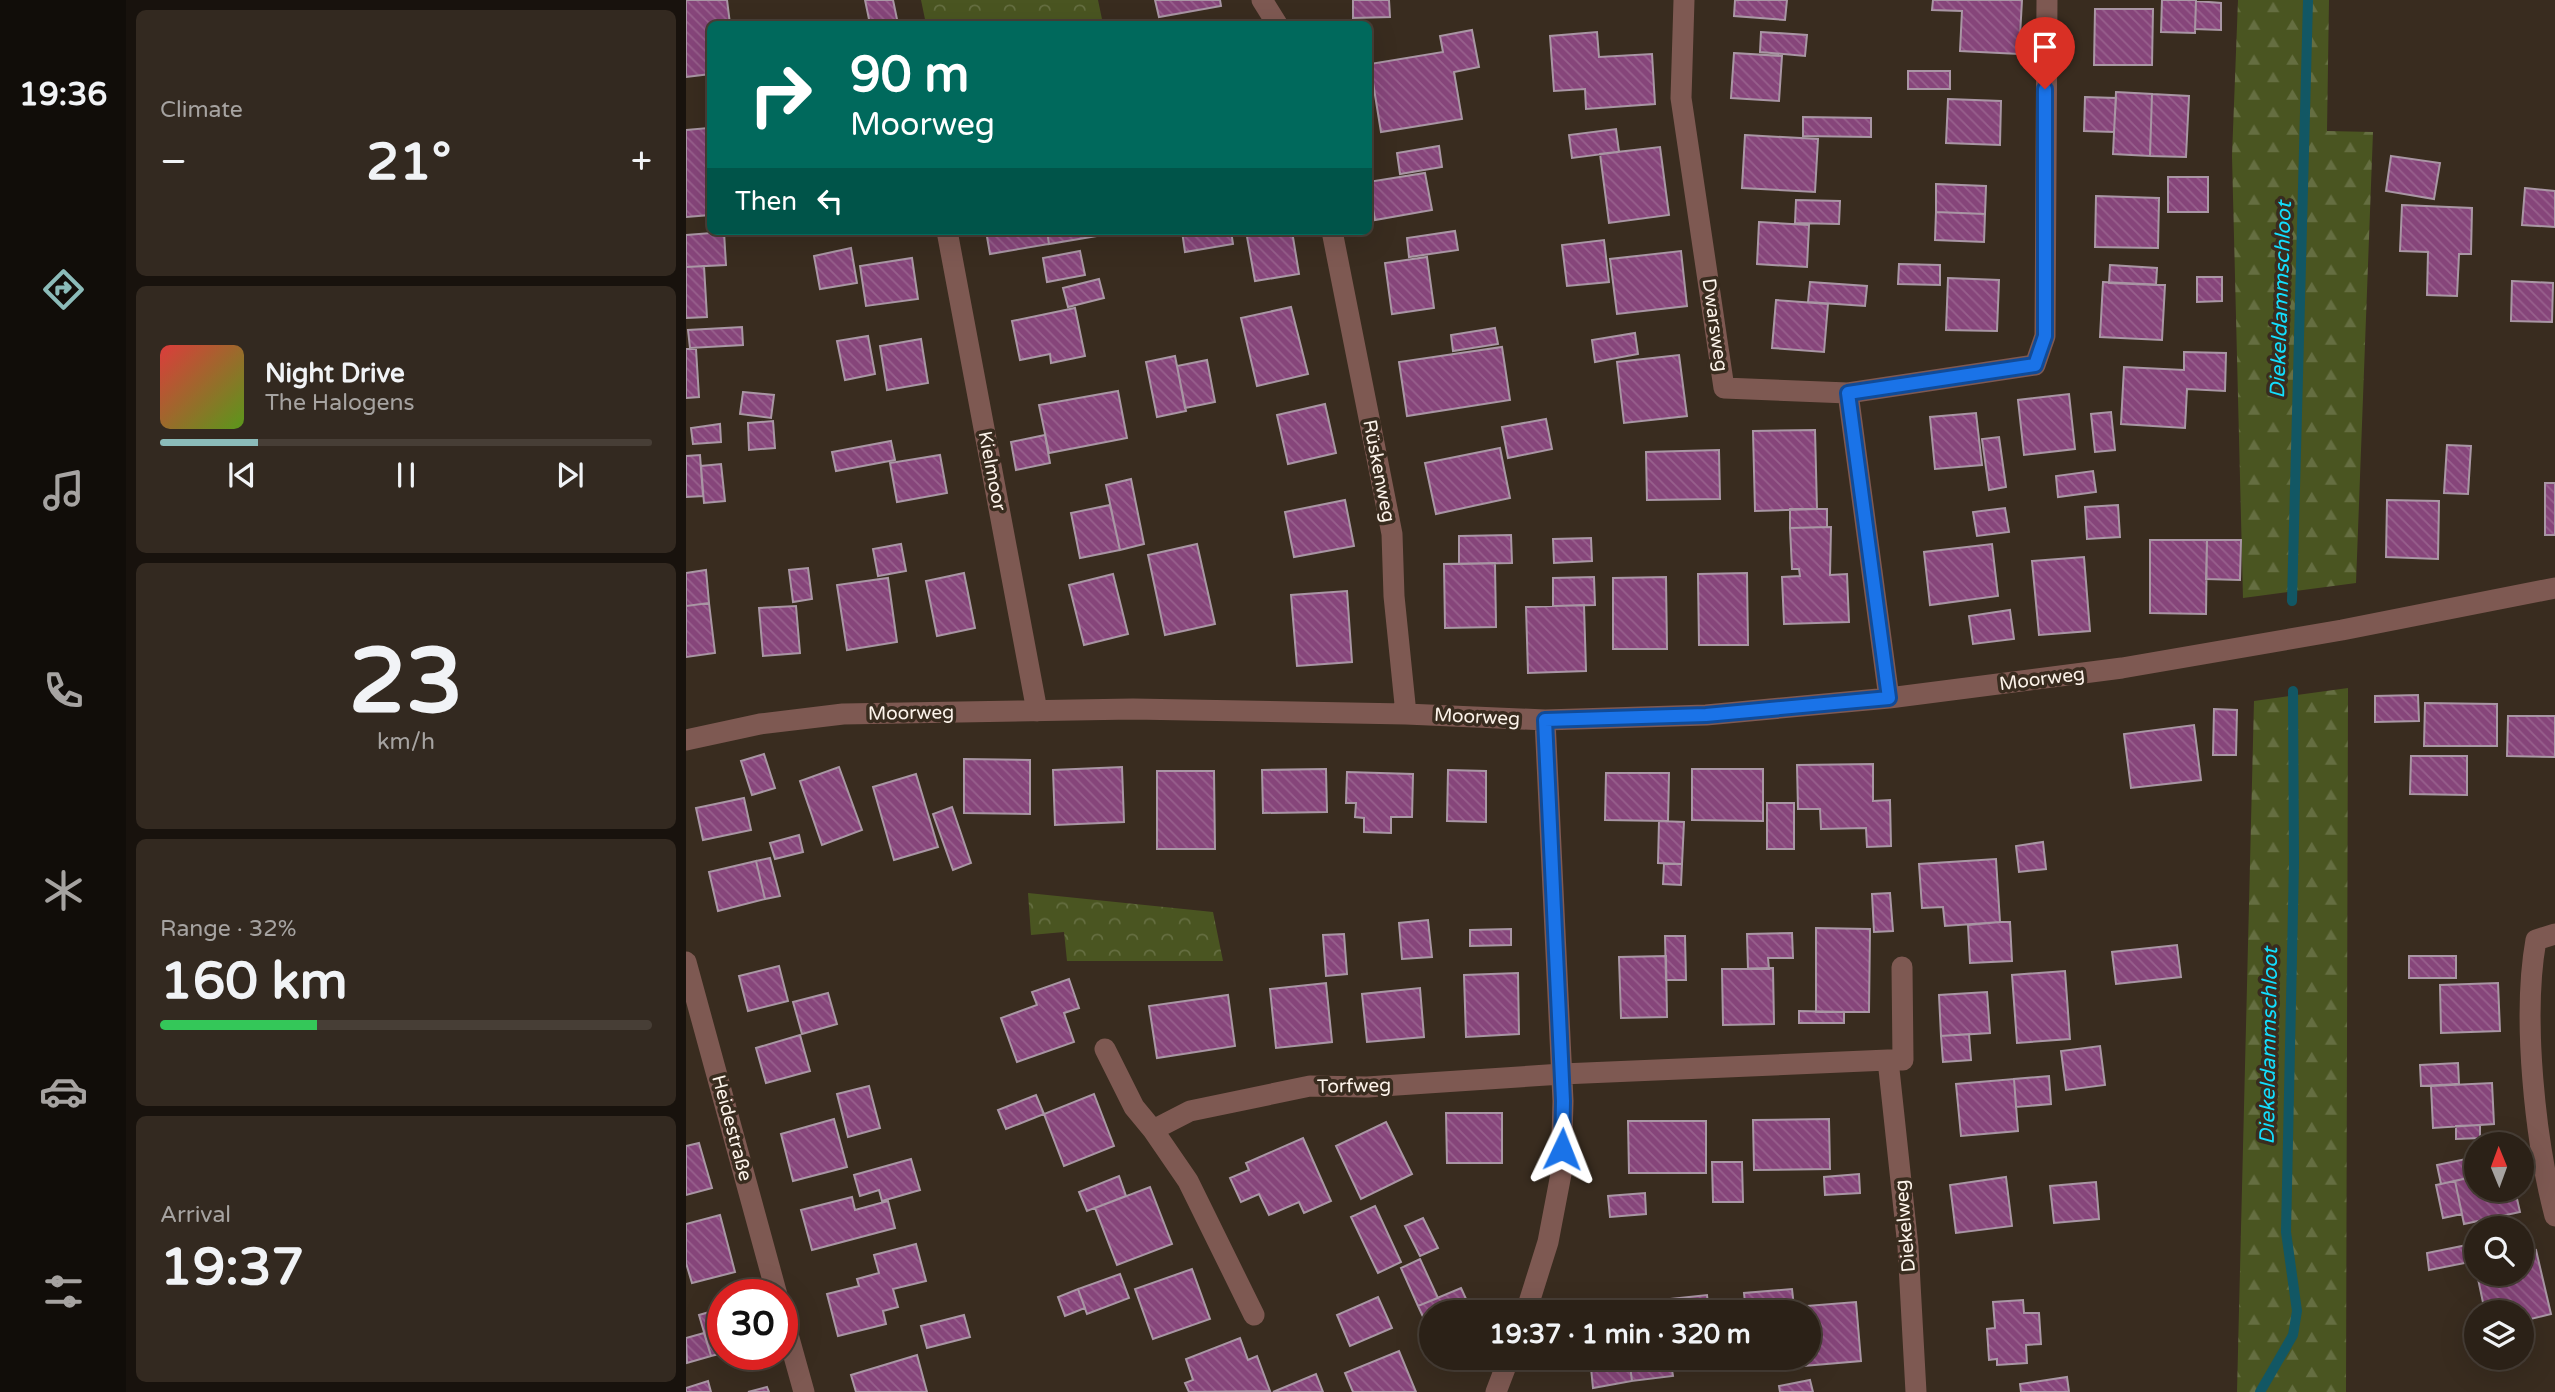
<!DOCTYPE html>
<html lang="en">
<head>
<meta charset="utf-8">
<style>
  body { margin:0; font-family:"Varela Round",sans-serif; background:#332920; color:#f1f3f6; height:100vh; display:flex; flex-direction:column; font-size:26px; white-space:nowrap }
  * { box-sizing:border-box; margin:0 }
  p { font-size:23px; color:#a6a3a1 }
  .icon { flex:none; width:38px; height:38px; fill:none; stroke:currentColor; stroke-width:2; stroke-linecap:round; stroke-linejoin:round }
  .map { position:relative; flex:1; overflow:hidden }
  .drawer { display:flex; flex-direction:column; gap:10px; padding:10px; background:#18120d; width:560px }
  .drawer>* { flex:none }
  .top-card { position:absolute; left:21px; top:21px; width:665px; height:214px; border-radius:10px; box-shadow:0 7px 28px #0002,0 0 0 2px #473e36; background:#00695c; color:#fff; overflow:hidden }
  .needle { width:46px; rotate:359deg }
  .tools { position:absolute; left:1778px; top:1132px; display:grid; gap:14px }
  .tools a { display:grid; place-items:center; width:70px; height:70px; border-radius:50%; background:#2b2117; box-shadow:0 7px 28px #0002,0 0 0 2px #473e36; font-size:35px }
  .speed { position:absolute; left:21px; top:1279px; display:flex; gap:14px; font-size:35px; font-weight:700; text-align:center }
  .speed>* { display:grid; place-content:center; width:91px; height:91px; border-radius:50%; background:#2b2117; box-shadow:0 7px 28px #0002,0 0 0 2px #473e36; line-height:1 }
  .speed .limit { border:10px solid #d22; background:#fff; color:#111 }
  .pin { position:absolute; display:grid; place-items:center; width:60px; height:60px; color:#fff; margin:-72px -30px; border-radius:50% 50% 50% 0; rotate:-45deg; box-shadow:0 0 7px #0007 }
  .pin .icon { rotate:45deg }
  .me { position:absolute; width:77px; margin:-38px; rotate:2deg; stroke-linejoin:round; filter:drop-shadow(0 0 5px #0008) }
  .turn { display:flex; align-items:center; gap:24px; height:147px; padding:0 28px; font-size:32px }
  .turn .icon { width:91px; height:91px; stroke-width:2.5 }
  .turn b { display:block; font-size:49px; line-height:60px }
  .then { display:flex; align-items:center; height:66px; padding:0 28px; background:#0003; gap:14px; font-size:26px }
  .big { font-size:52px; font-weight:800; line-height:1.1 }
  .drawer .tile { flex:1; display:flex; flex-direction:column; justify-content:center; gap:10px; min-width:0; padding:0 24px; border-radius:10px; background:#332920 }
  .drawer .dial { align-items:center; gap:0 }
  .dial b { font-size:91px; line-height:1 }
  .song { display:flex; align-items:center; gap:21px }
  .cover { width:84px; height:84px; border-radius:10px; background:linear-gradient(135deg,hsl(0 70% 55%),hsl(90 70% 35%)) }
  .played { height:7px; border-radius:4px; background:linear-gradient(90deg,#8bbbb9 20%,#473e36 20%) }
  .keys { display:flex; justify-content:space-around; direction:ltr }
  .heat { display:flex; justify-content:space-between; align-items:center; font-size:38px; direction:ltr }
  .charge { height:10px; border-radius:5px; background:linear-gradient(90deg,#34c759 32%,#473e36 0) }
  .trip { position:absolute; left:733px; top:1300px; width:402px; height:70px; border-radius:35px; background:#2b2117; box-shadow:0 7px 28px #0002,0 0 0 2px #473e36; font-weight:800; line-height:70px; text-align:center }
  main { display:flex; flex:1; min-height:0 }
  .menu { display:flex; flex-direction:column; width:126px; justify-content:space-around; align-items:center; background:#110d09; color:#a6a3a1 }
  .menu .icon { width:49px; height:49px }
  .menu .on { color:#8bbbb9 }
  .menu b { font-size:32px; color:#f1f3f6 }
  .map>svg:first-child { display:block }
  .forest { fill:url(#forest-firs) }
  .park { fill:url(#park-crowns) }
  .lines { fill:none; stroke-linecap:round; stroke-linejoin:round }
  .stream { stroke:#125764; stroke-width:10 }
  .building { fill:url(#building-back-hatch); stroke:#a996a4; stroke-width:2 }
  .street { stroke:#7e5952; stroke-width:21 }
  .route-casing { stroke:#114b97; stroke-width:18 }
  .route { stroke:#1a73e8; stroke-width:12 }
  .labels { text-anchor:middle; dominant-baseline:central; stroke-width:7; stroke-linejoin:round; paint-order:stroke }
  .street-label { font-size:19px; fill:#fcf3ea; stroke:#392c1f }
  .water-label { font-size:21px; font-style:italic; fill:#13defd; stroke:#392c1f }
</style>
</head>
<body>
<main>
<nav class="menu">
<b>19:36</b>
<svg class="icon on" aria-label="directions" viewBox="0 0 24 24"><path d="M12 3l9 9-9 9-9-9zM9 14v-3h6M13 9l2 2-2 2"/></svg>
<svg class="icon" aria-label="music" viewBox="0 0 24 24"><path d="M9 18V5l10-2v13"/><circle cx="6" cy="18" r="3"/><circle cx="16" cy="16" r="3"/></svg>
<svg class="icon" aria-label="phone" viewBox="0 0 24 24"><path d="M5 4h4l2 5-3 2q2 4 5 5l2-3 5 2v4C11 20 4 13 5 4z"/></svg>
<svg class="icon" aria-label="climate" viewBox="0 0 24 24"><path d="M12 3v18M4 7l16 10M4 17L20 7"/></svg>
<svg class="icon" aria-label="car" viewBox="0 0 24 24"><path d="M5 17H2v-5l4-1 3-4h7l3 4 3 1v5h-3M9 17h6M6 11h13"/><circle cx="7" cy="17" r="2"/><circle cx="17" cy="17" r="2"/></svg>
<svg class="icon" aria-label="filters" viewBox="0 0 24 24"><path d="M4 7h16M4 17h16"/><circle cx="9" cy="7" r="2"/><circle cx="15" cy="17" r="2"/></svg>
</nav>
<section class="drawer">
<div class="tile"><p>Climate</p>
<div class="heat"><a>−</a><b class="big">21°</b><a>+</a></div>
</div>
<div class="tile">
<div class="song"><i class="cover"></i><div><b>Night Drive</b><p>The Halogens</p></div></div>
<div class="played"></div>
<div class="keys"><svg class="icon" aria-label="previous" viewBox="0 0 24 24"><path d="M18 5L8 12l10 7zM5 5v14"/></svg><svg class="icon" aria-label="pause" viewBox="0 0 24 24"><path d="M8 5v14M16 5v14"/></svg><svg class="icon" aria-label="next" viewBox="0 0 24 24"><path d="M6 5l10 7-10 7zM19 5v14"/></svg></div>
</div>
<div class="tile dial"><b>23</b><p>km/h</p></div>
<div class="tile"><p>Range · 32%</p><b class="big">160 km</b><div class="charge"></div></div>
<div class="tile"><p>Arrival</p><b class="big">19:37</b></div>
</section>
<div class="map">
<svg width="1869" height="1392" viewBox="0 0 1869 1392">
  <defs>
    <pattern id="forest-firs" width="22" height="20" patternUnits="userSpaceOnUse" patternTransform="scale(1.75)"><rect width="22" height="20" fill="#4a5521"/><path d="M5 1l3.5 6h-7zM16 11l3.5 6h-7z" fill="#656e41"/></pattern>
    <pattern id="park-crowns" width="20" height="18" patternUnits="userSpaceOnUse" patternTransform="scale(1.75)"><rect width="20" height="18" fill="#4a5521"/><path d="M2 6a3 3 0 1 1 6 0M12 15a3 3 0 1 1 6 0" fill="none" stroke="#656e41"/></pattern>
    <pattern id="building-back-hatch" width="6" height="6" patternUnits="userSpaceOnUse" patternTransform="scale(1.75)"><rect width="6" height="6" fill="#86457a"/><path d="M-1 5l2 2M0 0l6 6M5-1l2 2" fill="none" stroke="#98608d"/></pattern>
  </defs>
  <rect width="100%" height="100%" fill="#392c1f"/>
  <path class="forest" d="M1552,0h91l-2,131 46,1 -17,451 -113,15 -11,-442z
    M1662,688l-2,704h-109l17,-691z"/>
  <path class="park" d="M235,0h177l5,24h-177z
    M342,893l185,19 10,49h-156l-3,-29 -33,3z"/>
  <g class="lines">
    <path class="stream" d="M1606,601l16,-601
      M1574,1392l33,-57 4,-24 -11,-79 8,-369 -1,-172"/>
  </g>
  <path class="building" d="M0,0h41l3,24h-20v50l-24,3z
    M179,0h28l5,24h-28z
    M469,0h65l1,6 -62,11z
    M667,0h36l1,17 -37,1z
    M1049,0h52l-2,20 -51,-4z
    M1247,0h89l-3,54 -59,-3 2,-40 -30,-1z
    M1476,0h34l-1,33 -34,-1z
    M1510,1l25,2v27l-26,-1z
    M1409,9h58l-1,56h-58z
    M786,30l7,37 -25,5 8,47 -81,13 -11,-68 73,-12 -3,-16z
    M911,32l2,25 53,-3 3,50 -69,5 -1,-20 -31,2 -4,-55z
    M1075,32l46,3 -2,21 -45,-4z
    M1048,53l48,3 -3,45 -48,-3z
    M1222,71h42v18h-42z
    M1430,92l36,2 -2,62 -37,-2z
    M1466,94l37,2 -3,61 -36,-1z
    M1399,97l31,1 -2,34 -30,-1z
    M1262,99l53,2 -1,44 -54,-2z
    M1117,117l68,1v19l-68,-1z
    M22,128l2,87 -24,2v-87z
    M930,129l3,23 -47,6 -3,-23z
    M1059,135l73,4 -3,53 -73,-4z
    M753,146l3,21 -42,7 -3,-21z
    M974,147l9,68 -60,8 -9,-69z
    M1705,156l49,7 -6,36 -48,-8z
    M739,173l7,37 -57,10 -7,-38z
    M1482,177h40v35h-40z
    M1250,184l50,2 -1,28 -49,-2z
    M1839,188l30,3v36l-33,-2z
    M1410,196l63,2 -1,50 -63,-1z
    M1110,200l44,1 -1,23 -44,-1z
    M1716,205l70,3 -1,46h-12l-2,42 -30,-1 1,-43 -28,-1z
    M1250,212l49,2 -1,28 -49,-2z
    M1073,222l50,3 -2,42 -50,-3z
    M300,231h61l2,13 -59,10z
    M361,231h61l1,3 -60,10z
    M496,231h49l2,13 -48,8z
    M560,231h46l7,43 -44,7z
    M769,231l3,19 -49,7 -2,-19z
    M38,232l2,33 -40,2v-32z
    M918,240l5,42 -42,4 -5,-41z
    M165,248l6,35 -37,6 -6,-33z
    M394,251l5,24 -38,7 -4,-24z
    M995,251l6,55 -70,8 -7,-55z
    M741,257l7,51 -42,6 -7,-51z
    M226,258l6,41 -52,7 -6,-40z
    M1213,264l41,1v20l-42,-1z
    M1424,265l47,3 -1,17 -47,-2z
    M18,266l3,51 -21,1v-51z
    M1511,277h25v24l-25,1z
    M1262,278l51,2 -2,51 -51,-1z
    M413,279l5,19 -36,9 -5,-19z
    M1826,281l41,2 -1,39 -41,-1z
    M1124,282l57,4 -2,20 -57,-4z
    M1417,282l62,3 -3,55 -62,-3z
    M1090,300l52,4 -4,48 -52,-4z
    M605,307l17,67 -51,12 -16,-68z
    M389,308l10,48 -34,7 -1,-9 -30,6 -8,-39z
    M56,327l1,18 -53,3 -2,-18z
    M809,328l3,16 -45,7 -2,-16z
    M949,333l3,21 -43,8 -3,-22z
    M182,336l7,38 -30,6 -8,-39z
    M235,339l7,44 -41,7 -7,-44z
    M816,347l8,53 -103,16 -8,-54z
    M0,349h10l3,48 -13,1z
    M1498,352l42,1 -1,38 -38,-2 -2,39 -64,-4 3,-57 60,3z
    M993,355l8,61 -63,7 -7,-61z
    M489,356l11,55 -29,6 -11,-55z
    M521,360l8,42 -30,6 -8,-42z
    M432,391l9,47 -78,15 -10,-48z
    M57,392l31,3 -3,23 -31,-4z
    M1383,394l6,55 -51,6 -6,-55z
    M639,404l11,49 -48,11 -11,-49z
    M1425,412l4,38 -20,2 -4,-38z
    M1290,413l6,52 -47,4 -5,-52z
    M860,419l6,30 -44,9 -6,-31z
    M87,421l2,27 -26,2 -1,-27z
    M34,424l1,18 -28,2 -2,-16z
    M1129,430l2,79 -62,2 -2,-80z
    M359,435l5,28 -34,7 -5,-28z
    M1313,437l7,50 -17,3 -7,-51z
    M205,441l4,19 -59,11 -4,-19z
    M1761,445l24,1 -3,48 -24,-1z
    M814,448l10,50 -74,16 -11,-51z
    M1033,450l1,49 -73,1 -1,-48z
    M14,455l3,41 -17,1v-41z
    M254,455l7,38 -50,9 -7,-39z
    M35,464l4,37 -21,2 -3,-37z
    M1407,471l3,21 -38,5 -2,-21z
    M445,479l13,65 -24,6 -14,-65z
    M1859,483h10v52h-10z
    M659,500l9,46 -60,11 -9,-45z
    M1701,500l52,1 -1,58 -52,-2z
    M424,505l10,45 -40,8 -9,-45z
    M1432,505l2,32 -33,2 -2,-32z
    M1319,508l4,24 -32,4 -4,-24z
    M1104,509h37v18l-37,1z
    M1145,527l-1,48 17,-1 2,48 -65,2 -2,-47 18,-1 -1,-7h-7l-2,-41z
    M825,535l1,28 -53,1v-28z
    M905,538l1,23 -38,2 -1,-24z
    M1464,540h57l-1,74 -56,-1z
    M1521,540h34l-1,40 -34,-1z
    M215,544l5,27 -28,5 -5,-27z
    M511,544l18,80 -50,11 -17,-80z
    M1306,544l6,52 -68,9 -6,-53z
    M1398,557l6,74 -51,4 -7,-74z
    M809,563l1,64 -51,1 -1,-64z
    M122,568l4,31 -19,3 -4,-32z
    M20,570l3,33 -23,3v-33z
    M278,573l11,55 -38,8 -11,-55z
    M1061,573l1,72h-49l-1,-71z
    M427,574l15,60 -44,11 -15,-60z
    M908,577l1,28 -42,1v-28z
    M980,577l1,72h-54v-71z
    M202,578l9,64 -50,8 -10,-65z
    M661,591l5,71 -55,4 -6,-71z
    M23,603l6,50 -29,4v-51z
    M898,605l2,66 -58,2 -2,-66z
    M110,606l4,47 -37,3 -4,-48z
    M1324,610l4,29 -41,5 -4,-28z
    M1732,695l1,26 -44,1v-26z
    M1739,703l72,1v42h-73z
    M1528,709l23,1 -1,45h-23z
    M1822,716h47v41l-48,-1z
    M1508,725l7,55 -70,8 -7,-54z
    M78,754l11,34 -23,7 -11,-34z
    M1725,756h56v39l-57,-1z
    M278,759l66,1v54l-66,-1z
    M1187,764v37l17,-1 1,46 -24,1 -1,-19 -45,1 -1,-20h-22l-1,-44z
    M153,767l23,63 -40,15 -22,-64z
    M436,767l2,55 -69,3 -2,-55z
    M640,769l1,43 -64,1 -1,-43z
    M1006,769h71v52l-71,-1z
    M762,770l38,1v51l-39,-1z
    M471,771h57l1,78h-58z
    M661,772l66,2 -1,43h-21v16l-27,-1v-14l-9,-1 1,-14h-10z
    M920,773h63l-1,48 -63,-1z
    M230,774l22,73 -44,13 -21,-73z
    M58,798l7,32 -48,10 -7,-32z
    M1081,803h27v46h-27z
    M266,807l19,56 -18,7 -20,-56z
    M973,821l25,1 -2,42 -24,-1z
    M113,835l4,17 -28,7 -5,-16z
    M1357,842l3,27 -27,3 -3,-26z
    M84,858l10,38 -15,3 -9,-38z
    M1310,859l4,63 -55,4 -2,-19 -21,1 -3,-44z
    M70,861l9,38 -47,12 -9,-39z
    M978,864h18l-1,21 -18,-1z
    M1204,893l3,38 -19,1 -2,-38z
    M742,920l4,37 -30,2 -3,-36z
    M1314,922h10l2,39 -42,2 -2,-38z
    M1130,928l54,1 -1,83h-53z
    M825,929v16l-41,1v-16z
    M1106,933l1,25h-25l1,11h-21l-1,-35z
    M658,934l3,40 -21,2 -3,-41z
    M979,936h20l1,44h-20z
    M1491,945l4,32 -65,7 -4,-32z
    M980,956l1,61 -46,1 -2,-61z
    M1723,956h47v22h-47z
    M93,966l9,35 -40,10 -9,-35z
    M1087,968l1,56 -51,1 -1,-56z
    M1379,971l5,68 -53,4 -5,-68z
    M832,973l1,61 -53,3 -2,-62z
    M383,979l10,29 -15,5 10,29 -57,20 -16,-44 36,-13 -5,-13z
    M640,983l6,59 -56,6 -6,-59z
    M1812,983l2,48 -59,2 -1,-48z
    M734,988l4,49 -57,5 -5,-48z
    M1301,992l3,41 -49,3 -2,-41z
    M142,993l9,31 -35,10 -9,-32z
    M542,995l7,51 -78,12 -8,-52z
    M1113,1011l45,1v11h-45z
    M1283,1034l2,26 -28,2 -2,-26z
    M114,1035l10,36 -44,12 -10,-35z
    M1414,1046l5,39 -39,5 -5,-39z
    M1772,1063l1,21 -38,2 -1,-21z
    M1363,1076l2,28 -35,3 -2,-28z
    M1328,1079l4,52 -57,5 -5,-52z
    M1806,1083l2,41 -61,4 -2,-42z
    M183,1086l11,42 -32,9 -11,-43z
    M408,1094l20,52 -50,20 -20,-52z
    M350,1095l8,19 -38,15 -8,-19z
    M760,1113h56v50h-55z
    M148,1119l13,48 -54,14 -12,-47z
    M1143,1119l1,50 -76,1 -1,-50z
    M942,1121h78v52h-77z
    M700,1122l26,52 -51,25 -25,-53z
    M1794,1125v13l-24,1v-13z
    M617,1138l28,63 -27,12 -5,-11 -30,13 -10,-21 -18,8 -11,-24 19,-8 -3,-7z
    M13,1143l13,45 -26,7v-49z
    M1790,1157v19l-35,8 -4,-19z
    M225,1159l9,31 -38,11 -3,-11 -19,6 -6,-21z
    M1026,1162h30l1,40h-30z
    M1173,1174l1,19 -35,2 -1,-18z
    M433,1176l7,20 -39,15 -8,-19z
    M1790,1176v14h39l5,22 -56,12 -9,-43z
    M1320,1177l6,49 -56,7 -6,-48z
    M1769,1181l7,33 -19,4 -7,-33z
    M1410,1182l3,37 -45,4 -4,-37z
    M464,1187l22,57 -55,21 -22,-57z
    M959,1193l1,21 -36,3 -2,-21z
    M166,1197l3,13 33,-9 7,27 -83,22 -11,-40z
    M689,1206l26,56 -23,11 -27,-56z
    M34,1215l15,57 -43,11 -6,-20v-39z
    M737,1218l15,30 -18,8 -15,-30z
    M230,1244l10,37 -33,8 5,18 -15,4 3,13 -48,12 -11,-42 32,-8 -2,-7 22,-6 -5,-18z
    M1781,1245l3,17 -41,8 -2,-17z
    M1850,1250l15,64 -29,7v-9h-37l-8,-38h45v-21z
    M734,1259l18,39 -20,8 -17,-38z
    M506,1269l18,50 -57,20 -18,-50z
    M434,1274l9,24 -42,16 -9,-25z
    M775,1288l11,24h-40v24l-14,-30z
    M392,1289l7,19 -20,8 -7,-19z
    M1106,1289l2,18 62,-5 5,59 -69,6 -1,-9h19v-46h-64l-2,-19z
    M1021,1295l2,17h-37l-1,-13z
    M692,1297l14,31 -42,18 -13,-31z
    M1337,1300l1,13h15l2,31 -15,1 1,18 -30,2v-6l-8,1 -2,-31 8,-1 -2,-26z
    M976,1305l1,7h-40l-1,-2z
    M37,1308v45l-12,3 -12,-41z
    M936,1310l1,2h-33z
    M278,1315l6,22 -43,11 -6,-22z
    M18,1333l7,23 -24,7 -1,-25z
    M554,1338l8,22 9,-4 13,35 -81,1 -4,-9 8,-3 -7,-21z
    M713,1351l17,41h-63l-8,-19z
    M231,1355l10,37h-71l-5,-17z
    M904,1358h39l3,23 -39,7z
    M943,1358h41l3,18 -41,5z
    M630,1374l7,18h-50z
    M1381,1377l2,15h-48l-1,-8z
    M1124,1380l3,12h-33l-1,-6z
    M22,1381l3,11h-25v-4z
    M81,1387l2,5h-21z"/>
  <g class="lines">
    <path class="street" d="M576,0l15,24
      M998,0l-3,98 43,290 124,5 41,305
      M261,231l90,480
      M646,231l60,303 2,62 12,118
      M1162,393l187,-28 10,-29 2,-336
      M0,740l74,-16 83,-10 290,-5 273,5 139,6 161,-5 183,-17 233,-30 220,-38 213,-42
      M1869,934l-19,6c-14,77 -1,200 19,276
      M0,962l91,333
      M419,1049l29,58 19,23 37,-19 120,-25 57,1 195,-13 326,-14 20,187 8,145
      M1202,1060h15l-1,-93
      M467,1130l35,51 66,134
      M840,1312l22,-70 13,-68 2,-73 -18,-381
      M96,1313l22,79
      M810,1392l13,-34"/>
  </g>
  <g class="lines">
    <g class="route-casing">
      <path id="route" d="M876,1149l1,-48 -18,-381 161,-5 183,-17 -41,-305 187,-28 10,-29v-247"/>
    </g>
    <use href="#route" class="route"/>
  </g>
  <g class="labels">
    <g class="street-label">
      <text transform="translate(1029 325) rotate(82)">Dwarsweg</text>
      <text transform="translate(306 471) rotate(79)">Kielmoor</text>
      <text transform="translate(693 471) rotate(79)">Rüskenweg</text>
      <text transform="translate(1356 679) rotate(-7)">Moorweg</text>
      <text transform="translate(225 713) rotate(-1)">Moorweg</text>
      <text transform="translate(791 717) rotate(3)">Moorweg</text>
      <text transform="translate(668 1086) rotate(-1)">Torfweg</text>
      <text transform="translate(46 1128) rotate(75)">Heidestraße</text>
      <text transform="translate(1219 1226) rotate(-95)">Diekelweg</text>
    </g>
    <g class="water-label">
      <text transform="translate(1595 300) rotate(-88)">Diekeldammschloot</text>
      <text transform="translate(1583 1046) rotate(-89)">Diekeldammschloot</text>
    </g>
  </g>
</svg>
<div class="tools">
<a><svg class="needle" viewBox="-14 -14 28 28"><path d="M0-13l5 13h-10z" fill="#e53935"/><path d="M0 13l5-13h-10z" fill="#a6a3a1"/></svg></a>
<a><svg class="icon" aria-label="search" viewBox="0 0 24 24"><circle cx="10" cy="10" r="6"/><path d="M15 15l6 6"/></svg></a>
<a><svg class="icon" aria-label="layers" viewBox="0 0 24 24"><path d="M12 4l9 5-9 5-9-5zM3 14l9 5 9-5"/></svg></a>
</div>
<div class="speed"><div class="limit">30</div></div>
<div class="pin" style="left:1359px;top:89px;background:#d93025"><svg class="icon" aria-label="arrive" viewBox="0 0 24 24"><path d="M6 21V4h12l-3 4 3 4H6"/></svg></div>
<svg class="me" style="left:876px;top:1149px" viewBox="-20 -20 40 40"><path d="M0-17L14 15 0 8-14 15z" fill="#1a73e8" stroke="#fff" stroke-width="4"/></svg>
<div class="trip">19:37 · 1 min · 320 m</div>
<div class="top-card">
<div class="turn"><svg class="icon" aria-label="right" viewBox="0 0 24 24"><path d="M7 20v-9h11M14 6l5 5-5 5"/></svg><div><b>90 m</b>Moorweg</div></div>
<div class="then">Then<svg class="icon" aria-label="left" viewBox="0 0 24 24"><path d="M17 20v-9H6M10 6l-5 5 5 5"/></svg></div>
</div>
</div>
</main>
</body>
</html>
